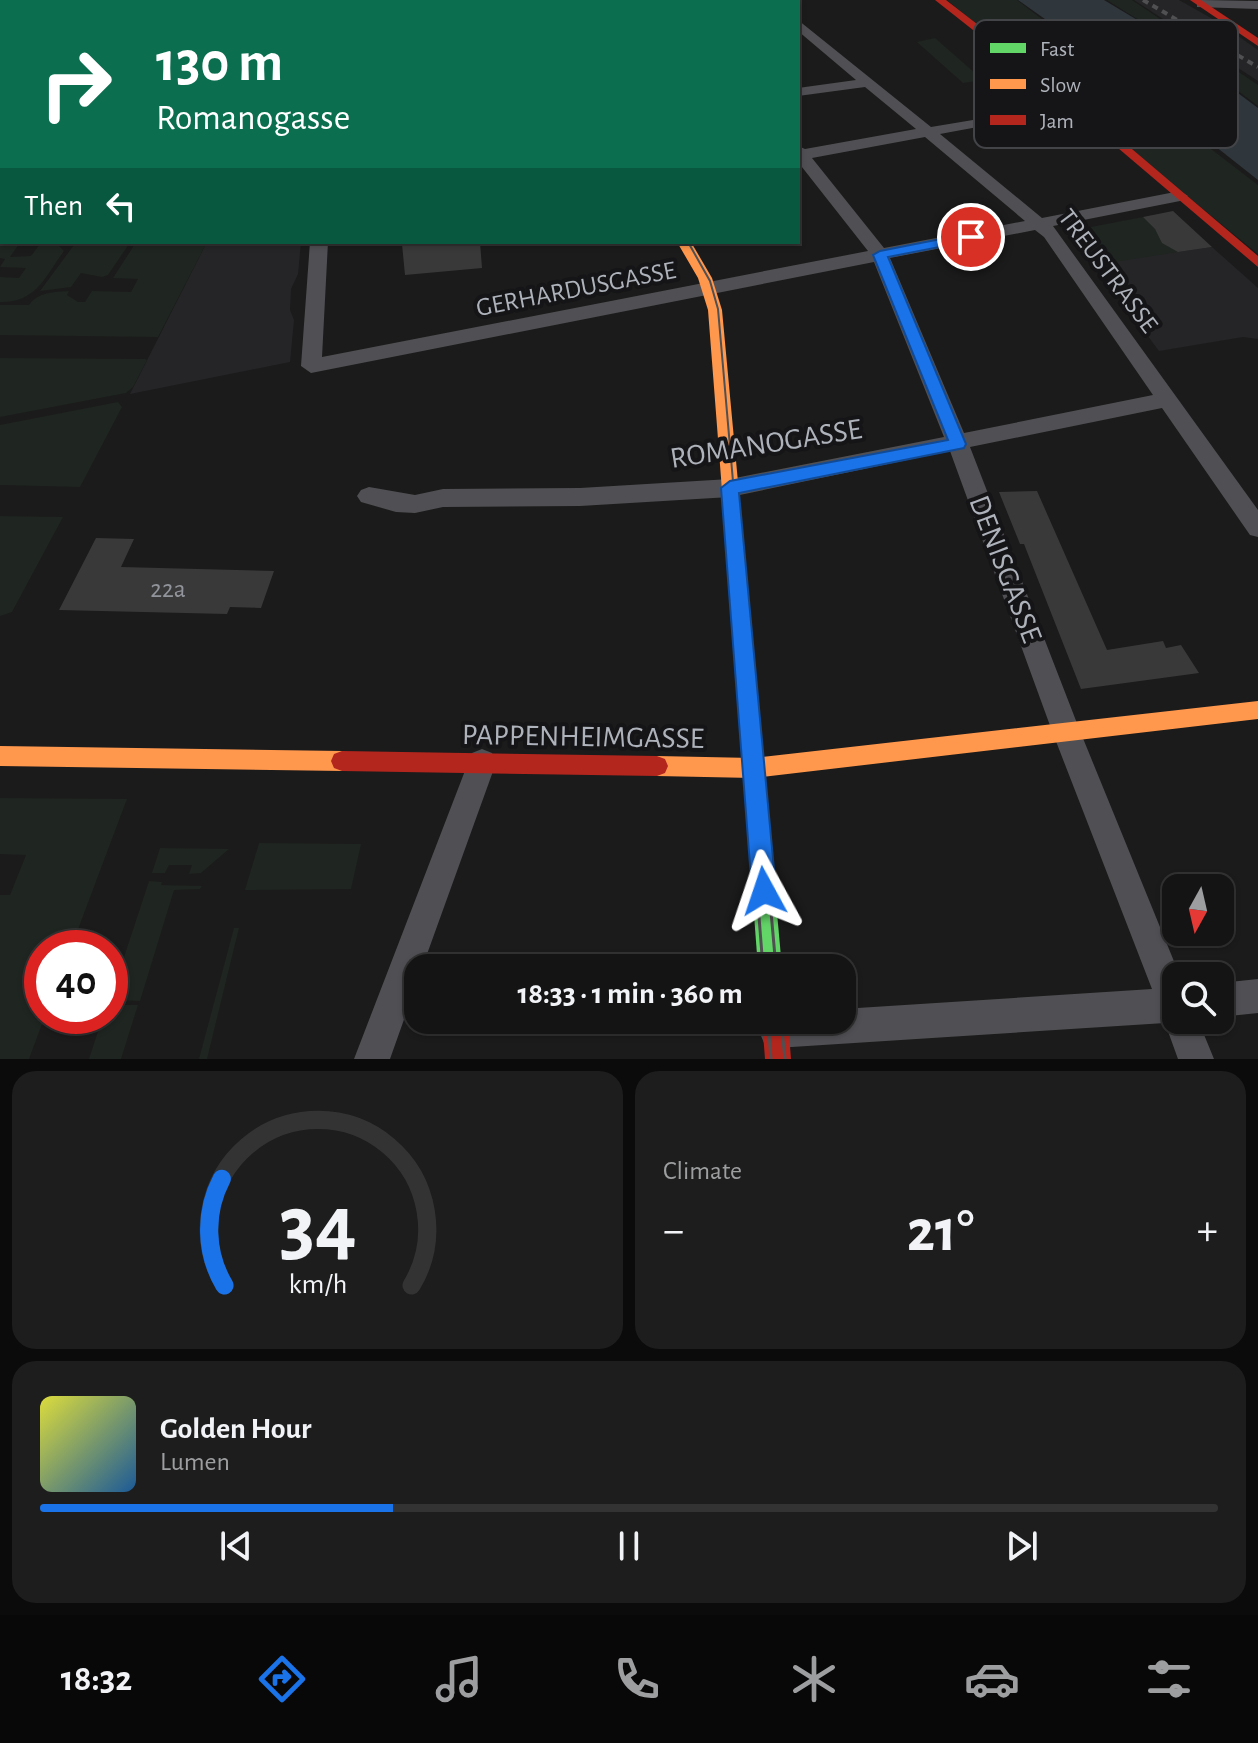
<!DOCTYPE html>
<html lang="en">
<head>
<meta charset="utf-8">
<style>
  body { margin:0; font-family:"Alegreya Sans",sans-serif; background:#1d1d1d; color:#f1f3f6; height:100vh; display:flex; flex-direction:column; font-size:30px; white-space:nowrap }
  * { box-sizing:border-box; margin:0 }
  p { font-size:26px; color:#9d9ea0 }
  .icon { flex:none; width:44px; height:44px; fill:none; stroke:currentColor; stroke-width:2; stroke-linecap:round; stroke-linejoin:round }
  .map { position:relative; height:1059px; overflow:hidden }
  .side { display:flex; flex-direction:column; gap:12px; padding:12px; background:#0b0b0b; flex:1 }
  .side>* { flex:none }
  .top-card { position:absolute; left:0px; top:0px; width:800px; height:244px; box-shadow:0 2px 6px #0004,0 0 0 2px #333334; background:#0b6e4f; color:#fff; overflow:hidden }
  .needle { width:52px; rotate:188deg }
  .controls { position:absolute; left:1162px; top:874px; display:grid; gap:16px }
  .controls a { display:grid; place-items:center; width:72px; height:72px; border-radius:16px; background:#141414; box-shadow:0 2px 6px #0004,0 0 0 2px #333334; font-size:40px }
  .speed { position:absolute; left:24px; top:930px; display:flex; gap:16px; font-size:40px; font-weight:700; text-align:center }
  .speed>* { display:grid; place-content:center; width:104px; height:104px; border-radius:50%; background:#141414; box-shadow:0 2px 6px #0004,0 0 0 2px #333334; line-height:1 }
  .speed .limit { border:12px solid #d22; background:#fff; color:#111 }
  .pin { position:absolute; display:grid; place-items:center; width:68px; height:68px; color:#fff; margin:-34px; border:4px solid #fff; border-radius:50%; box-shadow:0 2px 8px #0007 }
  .me { position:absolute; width:88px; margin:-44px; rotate:355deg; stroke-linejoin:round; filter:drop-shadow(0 0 6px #0008) }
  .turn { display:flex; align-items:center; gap:28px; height:168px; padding:0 24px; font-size:36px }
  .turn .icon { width:104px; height:104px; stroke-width:2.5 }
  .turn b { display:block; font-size:56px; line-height:68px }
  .then { display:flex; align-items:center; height:76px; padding:0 24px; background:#0003; gap:16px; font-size:30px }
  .big { font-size:60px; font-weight:700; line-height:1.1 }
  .side .card { flex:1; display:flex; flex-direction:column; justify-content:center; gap:12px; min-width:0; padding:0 28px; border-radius:24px; background:#1d1d1d }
  .side .dial { align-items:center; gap:0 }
  .dial svg { height:208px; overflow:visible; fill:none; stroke:#333334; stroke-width:7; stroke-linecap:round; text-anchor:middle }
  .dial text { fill:#f1f3f6; stroke:none }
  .song { display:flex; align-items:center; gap:24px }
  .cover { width:96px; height:96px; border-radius:12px; background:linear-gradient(135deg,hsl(60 70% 55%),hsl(210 70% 35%)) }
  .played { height:8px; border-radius:4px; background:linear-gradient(90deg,#1a73e8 30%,#333334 30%) }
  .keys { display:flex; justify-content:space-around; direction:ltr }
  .heat { display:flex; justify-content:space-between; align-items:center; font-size:44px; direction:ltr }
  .side .tiles { flex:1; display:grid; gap:12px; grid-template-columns:1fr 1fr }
  .card:last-child { grid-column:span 2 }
  .trip { position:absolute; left:404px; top:954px; width:452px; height:80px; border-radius:24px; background:#141414; box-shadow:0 2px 6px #0004,0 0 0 2px #333334; font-weight:700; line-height:80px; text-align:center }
  .tab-bar { display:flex; height:128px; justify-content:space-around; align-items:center; background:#080808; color:#9d9ea0 }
  .tab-bar .icon { width:56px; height:56px }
  .tab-bar .active { color:#1a73e8 }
  .tab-bar b { font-size:36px; color:#f1f3f6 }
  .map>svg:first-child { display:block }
  .built { fill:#252528 }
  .green { fill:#1f2520 }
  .water { fill:#2f363c }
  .building { fill:#39393a }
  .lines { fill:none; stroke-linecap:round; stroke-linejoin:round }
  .street { fill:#505054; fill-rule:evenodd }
  .fast { fill:#63d668; fill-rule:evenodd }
  .slow { fill:#ff974d; fill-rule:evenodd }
  .jam { fill:#b3261e; fill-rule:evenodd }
  .tram-far1 { stroke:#505052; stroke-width:2 }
  .tram { stroke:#505052; stroke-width:3 }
  .rail { stroke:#505052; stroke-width:4; stroke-dasharray:6 5; stroke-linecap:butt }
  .route { fill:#1a73e8; stroke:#114b97; stroke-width:2 }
  .labels { text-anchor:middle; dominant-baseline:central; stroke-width:8; stroke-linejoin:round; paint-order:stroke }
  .far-street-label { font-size:26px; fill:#aeb2ba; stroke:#151517 }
  .number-label { font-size:26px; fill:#91949a }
  .street-label { font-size:30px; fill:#aeb2ba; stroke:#151517 }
  .key { fill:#151517; stroke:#434448; stroke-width:2 }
  .key-label { font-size:22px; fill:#aeb2ba }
</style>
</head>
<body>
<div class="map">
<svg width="1258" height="1059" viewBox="0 0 1258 1059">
  <rect width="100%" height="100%" fill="#1b1b1b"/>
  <path class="built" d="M1134,0h45l39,22 40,28v31z
    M1070,231l108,21 34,-5 46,41v51l-15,-2 -84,14z
    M207,242h94l-3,32 -7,15 -1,21 4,10 -4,42 -160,32z"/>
  <path class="green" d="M947,0h70l241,185v69z
    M1107,0h25l126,85v21l-86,-65z
    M935,38l48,42 -20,3 -46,-41z
    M1143,217l35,35 -82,13 -26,-34z
    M4,242l23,1 -8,1 -9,13 21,-1 9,-12 -7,-2 23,1 8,8c-19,26 -28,52 -64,51v-25l19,1 7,-10 -26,-1 5,-8 -5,-1v-14z
    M207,242l-49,95 -158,-2v-30h29c9,-13 25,-13 40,-14l-2,4 11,7h7l7,-11 39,1 7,-13 -25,-1 22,-34z
    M80,243l49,1 -21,31 -6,2 -21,-4 -10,14 -31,4 34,-46z
    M0,358l145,1 2,1 -14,27 -7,6 -126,24z
    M118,402l4,5 -42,80 -80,-2v-60z
    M0,516l63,1 -51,95 -12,4z
    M0,798l127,1 -56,149h-29v68h3l-16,43h-29v-164h10l16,-40 -26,-1z
    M259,843l102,1 -10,45 -106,1z
    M160,848l69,1 -28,24 -12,1 3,-9h-23l-4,8h-13z
    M149,881l13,1 -1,3 41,1 -2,3 -26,1 -34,111 -30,-1z
    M234,928h5l-32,131h-8z
    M110,1005h28l-17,54h-32l14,-43h7z"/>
  <path class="water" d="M1018,0h86l45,27 109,81v72l-124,-98z"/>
  <path class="building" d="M1173,211l39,36 -34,5 -16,-9 -7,-14 -12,-12z
    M406,242h74l2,26 -77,7 -3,-31z
    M1037,491l70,159 56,-9 3,7 15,-3 18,28 -118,16 -57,-145h-4l-21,-52z
    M96,538l38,1 -13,28 153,4 -13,37 -31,-1 -3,7 -168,-4z"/>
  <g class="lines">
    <path class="street" d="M86,0h15l1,2h-15z
      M329,0h12v2h-12z
      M429,0h12l1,2h-12z
      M651,0h13l1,2h-13z
      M763,0h13l1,2h-13z
      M1202,0l56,1v8l-61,-2v-6z
      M798,20l133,107 149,-25 2,3 -7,4 -135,25 102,84 138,-27 8,5 -8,5 -127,25 205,284v27l-8,-2 -88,-127 -192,39 110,284 100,245h-4v44h22l16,39h-36l-13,-36 -389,25 -12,-5 -5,-12 4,-11h79v-11l310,-20 -100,-258 -102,-280 -220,46 -150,9 -137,1 -28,6 -19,-1 -35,-10 -4,-6 4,-6 8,-3 46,8 28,-6 137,-1 150,-9 214,-42 -70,-175 -563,111 -10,-7 9,-124h18l-6,115 546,-106 -70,-89v-16l7,3 111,-20 -51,-42 -67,9v-8l58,-8 -58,-49zM925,137l100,84 -141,27 -72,-90zM1035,230l9,7 109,158 -189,38 -74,-175z
      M0,54h2l-2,11z
      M0,115h2v10h-2z
      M0,201h2v10h-2z
      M482,749l10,4 4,10 -74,205h-4v12l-28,79h-36l114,-296 4,-10z
      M1258,979v34l-38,4v-34z"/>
    <path class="fast" d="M737,561l7,2 2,5 36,400h-24l-30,-400 2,-5z"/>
    <path class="slow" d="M0,37h2v6h-2z
      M2,211v10l-2,1v-10z
      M677,242h14l21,36 10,32 24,258 -2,5h-14l-2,-5 -20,-258 -10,-32z
      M1258,701v18l-505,59 -96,-2 -8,-3 -3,-7 3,-7 8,-3 96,2z
      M0,746l342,5 8,3 3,7 -3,7 -8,3 -342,-5z"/>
    <path class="jam" d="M143,0h10l-11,2z
      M542,0h10l1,2h-10z
      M935,0h11l120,93 192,163v11l-200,-170z
      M1190,0h11l57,38v8z
      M342,751l315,5 8,3 3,7 -3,7 -8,3 -315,-5 -8,-3 -3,-7 3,-7z
      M762,1020h26l3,39h-26z"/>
    <path class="tram-far1" d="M275,2l11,-2
      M0,209l2,-3
      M688,242l22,39 8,28 33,379"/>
    <path class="tram" d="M751,686l25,282
      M749,789l14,179
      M768,1020l3,39
      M781,1020l4,39"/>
    <path class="rail" d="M1143,0l115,67"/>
  </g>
  <path class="route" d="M971,233l5,1v6l-88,17 78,187 -2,4 -225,45 37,398 -4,9 -8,3 -9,-3 -3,-9 -31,-403 9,-7 218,-41 -75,-185 7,-4z"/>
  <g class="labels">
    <g class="far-street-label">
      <text transform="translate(1108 271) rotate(53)">TREUSTRASSE</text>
      <text transform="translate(576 289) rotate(-11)">GERHARDUSGASSE</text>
    </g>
    <g class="number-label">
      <text x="168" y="589">22a</text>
    </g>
    <g class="street-label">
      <text transform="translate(766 444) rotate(-9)">ROMANOGASSE</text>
      <text transform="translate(1005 569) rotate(69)">DENISGASSE</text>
      <text transform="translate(583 737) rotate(1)">PAPPENHEIMGASSE</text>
    </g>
  </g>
  <rect x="974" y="20" width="264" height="128" rx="12" class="key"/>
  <rect x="990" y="43" width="36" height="10" fill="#63d668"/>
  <rect x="990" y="79" width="36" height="10" fill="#ff974d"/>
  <rect x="990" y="115" width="36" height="10" fill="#b3261e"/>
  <g class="key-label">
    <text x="1040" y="56">Fast</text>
    <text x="1040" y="92">Slow</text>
    <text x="1040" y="128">Jam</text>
  </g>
</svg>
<div class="controls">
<a><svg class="needle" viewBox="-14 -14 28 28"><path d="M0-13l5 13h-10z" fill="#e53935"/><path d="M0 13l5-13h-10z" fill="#9d9ea0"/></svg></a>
<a><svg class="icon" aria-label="search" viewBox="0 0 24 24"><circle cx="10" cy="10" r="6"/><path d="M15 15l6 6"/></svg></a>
</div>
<div class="speed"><div class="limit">40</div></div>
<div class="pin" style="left:971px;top:237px;background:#d93025"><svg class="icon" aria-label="arrive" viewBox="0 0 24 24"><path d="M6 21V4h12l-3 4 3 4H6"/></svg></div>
<svg class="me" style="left:764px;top:891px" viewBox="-20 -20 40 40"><path d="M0-17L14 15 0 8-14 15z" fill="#1a73e8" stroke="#fff" stroke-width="4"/></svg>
<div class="trip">18:33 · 1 min · 360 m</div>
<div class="top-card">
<div class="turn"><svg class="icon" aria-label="right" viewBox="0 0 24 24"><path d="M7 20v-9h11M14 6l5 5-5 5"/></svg><div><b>130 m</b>Romanogasse</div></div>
<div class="then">Then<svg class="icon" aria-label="left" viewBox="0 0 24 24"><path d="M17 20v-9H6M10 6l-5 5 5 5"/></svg></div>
</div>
</div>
<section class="side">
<div class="tiles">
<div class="card dial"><svg viewBox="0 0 100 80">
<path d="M14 69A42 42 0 1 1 86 69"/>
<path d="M14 69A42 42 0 0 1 13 28" stroke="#1a73e8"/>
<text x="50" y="56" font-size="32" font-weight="700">34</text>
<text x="50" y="72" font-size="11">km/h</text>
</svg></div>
<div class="card"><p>Climate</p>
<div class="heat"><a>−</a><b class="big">21°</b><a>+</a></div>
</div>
<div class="card">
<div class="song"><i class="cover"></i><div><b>Golden Hour</b><p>Lumen</p></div></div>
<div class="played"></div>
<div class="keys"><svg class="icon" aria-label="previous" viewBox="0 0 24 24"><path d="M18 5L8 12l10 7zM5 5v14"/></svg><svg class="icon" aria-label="pause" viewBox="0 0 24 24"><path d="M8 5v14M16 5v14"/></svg><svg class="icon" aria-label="next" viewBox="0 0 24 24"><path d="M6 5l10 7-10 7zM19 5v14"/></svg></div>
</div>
</div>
</section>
<nav class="tab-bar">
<b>18:32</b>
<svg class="icon active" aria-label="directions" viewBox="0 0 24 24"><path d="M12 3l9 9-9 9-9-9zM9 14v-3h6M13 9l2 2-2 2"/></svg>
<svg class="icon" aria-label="music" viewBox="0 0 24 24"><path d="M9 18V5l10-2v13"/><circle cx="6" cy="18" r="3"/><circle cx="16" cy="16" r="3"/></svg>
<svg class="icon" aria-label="phone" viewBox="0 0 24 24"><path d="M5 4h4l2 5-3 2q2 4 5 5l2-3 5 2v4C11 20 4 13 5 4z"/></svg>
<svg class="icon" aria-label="climate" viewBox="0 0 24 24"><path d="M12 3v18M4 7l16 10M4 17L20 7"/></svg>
<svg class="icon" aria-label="car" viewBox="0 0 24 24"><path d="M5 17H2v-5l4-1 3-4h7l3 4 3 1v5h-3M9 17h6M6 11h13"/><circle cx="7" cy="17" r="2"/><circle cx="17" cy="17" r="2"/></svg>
<svg class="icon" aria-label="filters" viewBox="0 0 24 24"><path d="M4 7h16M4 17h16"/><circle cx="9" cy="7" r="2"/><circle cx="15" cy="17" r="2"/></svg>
</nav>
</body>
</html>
